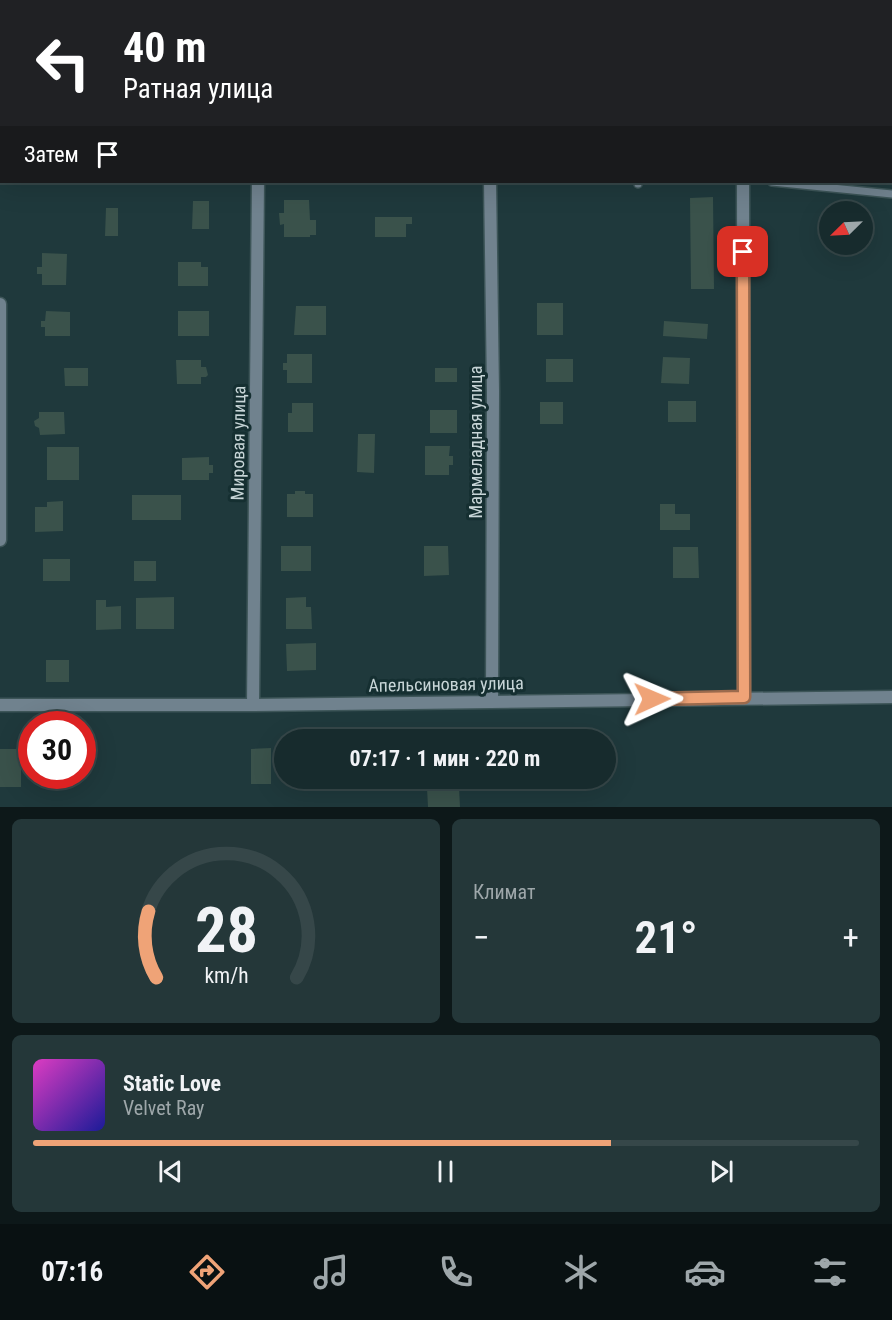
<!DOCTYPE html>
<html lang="ru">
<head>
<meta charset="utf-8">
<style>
  body { margin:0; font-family:"Roboto Condensed",sans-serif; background:#243739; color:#f1f3f6; height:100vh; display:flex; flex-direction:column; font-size:22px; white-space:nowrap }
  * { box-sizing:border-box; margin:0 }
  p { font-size:20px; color:#9ea7aa }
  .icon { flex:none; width:33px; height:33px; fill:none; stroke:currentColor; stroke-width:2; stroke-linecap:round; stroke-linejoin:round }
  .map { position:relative; height:807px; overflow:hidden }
  .sheet { display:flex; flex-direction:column; gap:12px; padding:12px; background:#0d1819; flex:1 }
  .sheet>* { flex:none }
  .guide { position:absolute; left:0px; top:0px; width:892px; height:183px; box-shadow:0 6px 24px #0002,0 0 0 2px #364749; background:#202124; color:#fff; overflow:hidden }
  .needle { width:39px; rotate:246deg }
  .buttons { position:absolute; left:819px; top:201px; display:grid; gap:12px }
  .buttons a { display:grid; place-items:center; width:54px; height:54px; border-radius:50%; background:#172b2d; box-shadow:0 6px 24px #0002,0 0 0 2px #364749; font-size:30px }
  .speed { position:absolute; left:18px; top:711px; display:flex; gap:12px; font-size:30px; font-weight:700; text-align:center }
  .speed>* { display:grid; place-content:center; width:78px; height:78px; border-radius:50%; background:#172b2d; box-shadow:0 6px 24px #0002,0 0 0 2px #364749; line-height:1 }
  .speed .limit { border:9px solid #d22; background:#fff; color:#111 }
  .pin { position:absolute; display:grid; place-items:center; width:51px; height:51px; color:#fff; margin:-26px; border-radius:12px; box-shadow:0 3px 9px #0006 }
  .me { position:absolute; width:66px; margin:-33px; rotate:89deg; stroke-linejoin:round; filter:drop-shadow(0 0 4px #0008) }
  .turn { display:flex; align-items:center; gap:21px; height:126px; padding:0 24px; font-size:27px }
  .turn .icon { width:78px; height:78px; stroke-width:2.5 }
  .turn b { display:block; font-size:42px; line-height:51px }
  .then { display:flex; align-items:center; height:57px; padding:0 24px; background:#0003; gap:12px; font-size:22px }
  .big { font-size:45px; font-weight:700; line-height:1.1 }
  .sheet .card { flex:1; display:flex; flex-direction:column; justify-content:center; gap:9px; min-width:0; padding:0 21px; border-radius:9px; background:#243739 }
  .sheet .dial { align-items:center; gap:0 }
  .dial svg { height:156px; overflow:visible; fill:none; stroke:#364749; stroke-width:7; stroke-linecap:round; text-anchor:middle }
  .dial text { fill:#f1f3f6; stroke:none }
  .song { display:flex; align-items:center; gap:18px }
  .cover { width:72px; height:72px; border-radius:9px; background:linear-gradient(135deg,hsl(310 70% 55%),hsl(240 70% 35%)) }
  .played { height:6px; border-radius:3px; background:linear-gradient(90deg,#efa377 70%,#364749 70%) }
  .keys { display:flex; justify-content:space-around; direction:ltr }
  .heat { display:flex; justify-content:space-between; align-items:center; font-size:33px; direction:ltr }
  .sheet .tiles { flex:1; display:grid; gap:12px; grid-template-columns:1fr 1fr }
  .card:last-child { grid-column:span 2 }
  .trip { position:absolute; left:274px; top:729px; width:342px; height:60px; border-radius:30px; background:#172b2d; box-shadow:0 6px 24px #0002,0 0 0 2px #364749; font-weight:700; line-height:60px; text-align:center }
  .tab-bar { display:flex; height:96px; justify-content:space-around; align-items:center; background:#091112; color:#9ea7aa }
  .tab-bar .icon { width:42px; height:42px }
  .tab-bar .selected { color:#efa377 }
  .tab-bar b { font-size:27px; color:#f1f3f6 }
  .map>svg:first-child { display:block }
  .building { fill:#3a524b }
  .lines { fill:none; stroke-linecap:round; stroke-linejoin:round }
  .service-casing { stroke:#3d5558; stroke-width:10 }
  .minor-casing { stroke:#3d5558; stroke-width:15 }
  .service { stroke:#70828e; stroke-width:7 }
  .minor { stroke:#70828e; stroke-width:12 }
  .route-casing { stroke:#9b6a4d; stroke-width:15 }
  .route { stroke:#efa377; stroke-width:10 }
  .labels { text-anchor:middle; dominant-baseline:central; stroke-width:6; stroke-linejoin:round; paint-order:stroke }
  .street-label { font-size:18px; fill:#c7d5d7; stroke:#152f31 }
</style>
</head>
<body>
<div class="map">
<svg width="892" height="807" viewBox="0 0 892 807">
  <rect width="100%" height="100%" fill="#1f393c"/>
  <path class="building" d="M41,182h20v3l-20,-2z
    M713,197l1,92h-23l-1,-91z
    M284,200h25l1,20h6v15h-6v2h-26v-13l-4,1 -1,-12h5z
    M193,201h16v28h-17z
    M106,208h12v28h-13z
    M375,217h37v7h-6v13h-31z
    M42,253l25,1 -1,31h-24v-11h-5v-7h5z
    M178,262h23v5h7v19h-30z
    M537,303h26v32h-26z
    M296,306h30v29h-32z
    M46,311l24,1v24h-25v-9h-4v-6h4z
    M178,311h31v25h-31z
    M664,321l44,3 -1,15 -44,-3z
    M287,354h25v29h-25v-13h-4v-7h4z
    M663,357l27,1 -1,26 -28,-1z
    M546,359h27v23h-27z
    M176,360h25v7h5l2,8 -2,2h-5v7h-24z
    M64,368h24v18h-23z
    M435,368h22v14h-22z
    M668,401h28v21h-28z
    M540,402h23v22h-23z
    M292,403h21v29h-25v-19h4z
    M430,410h27v23h-27z
    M39,412h25l1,22 -25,1 -1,-7 -4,-2 -1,-5 5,-3z
    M358,434h17l-1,39 -17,-1z
    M425,446h25l-1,10h4v9h-4v10h-24z
    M47,447h32v33h-32z
    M209,457v8h4v8h-4v7h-27v-22z
    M295,491h10v3h8v23h-26v-23h8z
    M132,495h49v25h-49z
    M63,501v30l-28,1v-25h12v-5z
    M660,504h15v10h15v16h-30z
    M281,546h30v25h-30z
    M424,546h24l1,29 -25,1z
    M673,547h25l1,31h-26z
    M43,559h27v22h-27z
    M134,561h22v20h-22z
    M174,597v32h-38v-31z
    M306,597v10h5l1,22h-26v-31z
    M96,600h10v7l15,-1v23l-25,1z
    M316,643v27l-29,1 -1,-27z
    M46,660h23v22h-23z
    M271,748v36h-20v-35z
    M0,749h21v38h-21z
    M459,787l1,20h-32l-1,-19z"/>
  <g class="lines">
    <g class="service-casing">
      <path id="service" d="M644,2l1,-2
        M772,182l120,12
        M638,184v-2"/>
    </g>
    <g class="minor-casing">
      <path id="minor" d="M10,0v2
        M488,0v2
        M260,2v-2
        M744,2v-2
        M0,52l2,-5
        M490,182l3,209 -1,311
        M743,182l1,515
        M0,304v236
        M0,705h253l639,-8
        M253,705l5,-523"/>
    </g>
    <use href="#service" class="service"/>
    <use href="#minor" class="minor"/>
  </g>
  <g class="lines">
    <g class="route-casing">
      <path id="route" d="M652,699l92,-2 -1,-445"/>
    </g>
    <use href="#route" class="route"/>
  </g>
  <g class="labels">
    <g class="street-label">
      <text transform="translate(475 442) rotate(-90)">Мармеладная улица</text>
      <text transform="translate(238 443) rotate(-89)">Мировая улица</text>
      <text transform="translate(446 684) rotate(-1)">Апельсиновая улица</text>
    </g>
  </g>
</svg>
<div class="buttons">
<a><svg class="needle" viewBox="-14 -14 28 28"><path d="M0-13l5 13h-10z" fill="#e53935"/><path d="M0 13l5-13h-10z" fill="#9ea7aa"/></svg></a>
</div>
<div class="speed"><div class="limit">30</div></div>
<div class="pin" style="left:743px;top:252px;background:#d93025"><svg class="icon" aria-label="arrive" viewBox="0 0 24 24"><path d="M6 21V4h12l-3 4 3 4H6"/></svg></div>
<svg class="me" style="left:652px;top:699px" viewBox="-20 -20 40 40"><path d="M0-17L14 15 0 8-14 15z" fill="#efa377" stroke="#fff" stroke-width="4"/></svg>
<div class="trip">07:17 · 1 мин · 220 m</div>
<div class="guide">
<div class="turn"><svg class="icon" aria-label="left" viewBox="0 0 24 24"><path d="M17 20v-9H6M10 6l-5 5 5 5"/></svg><div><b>40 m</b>Ратная улица</div></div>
<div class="then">Затем<svg class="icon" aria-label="arrive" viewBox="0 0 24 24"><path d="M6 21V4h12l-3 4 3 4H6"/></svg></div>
</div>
</div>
<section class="sheet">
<div class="tiles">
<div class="card dial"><svg viewBox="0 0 100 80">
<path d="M14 69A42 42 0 1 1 86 69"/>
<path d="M14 69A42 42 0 0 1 10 35" stroke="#efa377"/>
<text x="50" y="56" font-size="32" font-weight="700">28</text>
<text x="50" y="72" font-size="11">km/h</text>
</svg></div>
<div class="card"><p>Климат</p>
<div class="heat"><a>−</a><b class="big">21°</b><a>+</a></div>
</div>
<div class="card">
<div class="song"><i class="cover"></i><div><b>Static Love</b><p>Velvet Ray</p></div></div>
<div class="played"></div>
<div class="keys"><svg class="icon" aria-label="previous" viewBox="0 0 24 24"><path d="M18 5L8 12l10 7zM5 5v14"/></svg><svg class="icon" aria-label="pause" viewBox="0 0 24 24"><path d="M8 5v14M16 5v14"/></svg><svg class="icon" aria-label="next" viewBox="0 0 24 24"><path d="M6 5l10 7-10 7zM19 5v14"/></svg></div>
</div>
</div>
</section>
<nav class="tab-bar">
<b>07:16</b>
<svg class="icon selected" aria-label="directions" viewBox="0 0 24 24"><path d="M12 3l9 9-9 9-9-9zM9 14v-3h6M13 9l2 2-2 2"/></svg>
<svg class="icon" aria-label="music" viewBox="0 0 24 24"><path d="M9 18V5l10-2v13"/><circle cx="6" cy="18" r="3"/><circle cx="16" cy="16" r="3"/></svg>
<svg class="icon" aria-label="phone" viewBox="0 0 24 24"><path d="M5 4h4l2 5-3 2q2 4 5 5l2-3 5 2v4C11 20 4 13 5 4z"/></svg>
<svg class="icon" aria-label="climate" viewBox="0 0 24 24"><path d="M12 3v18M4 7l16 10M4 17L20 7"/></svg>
<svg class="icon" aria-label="car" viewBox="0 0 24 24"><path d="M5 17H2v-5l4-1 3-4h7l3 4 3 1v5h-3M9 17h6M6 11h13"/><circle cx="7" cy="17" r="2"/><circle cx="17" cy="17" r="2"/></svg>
<svg class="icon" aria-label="filters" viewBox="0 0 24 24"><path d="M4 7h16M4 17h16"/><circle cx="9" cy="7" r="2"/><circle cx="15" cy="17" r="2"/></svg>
</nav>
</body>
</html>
